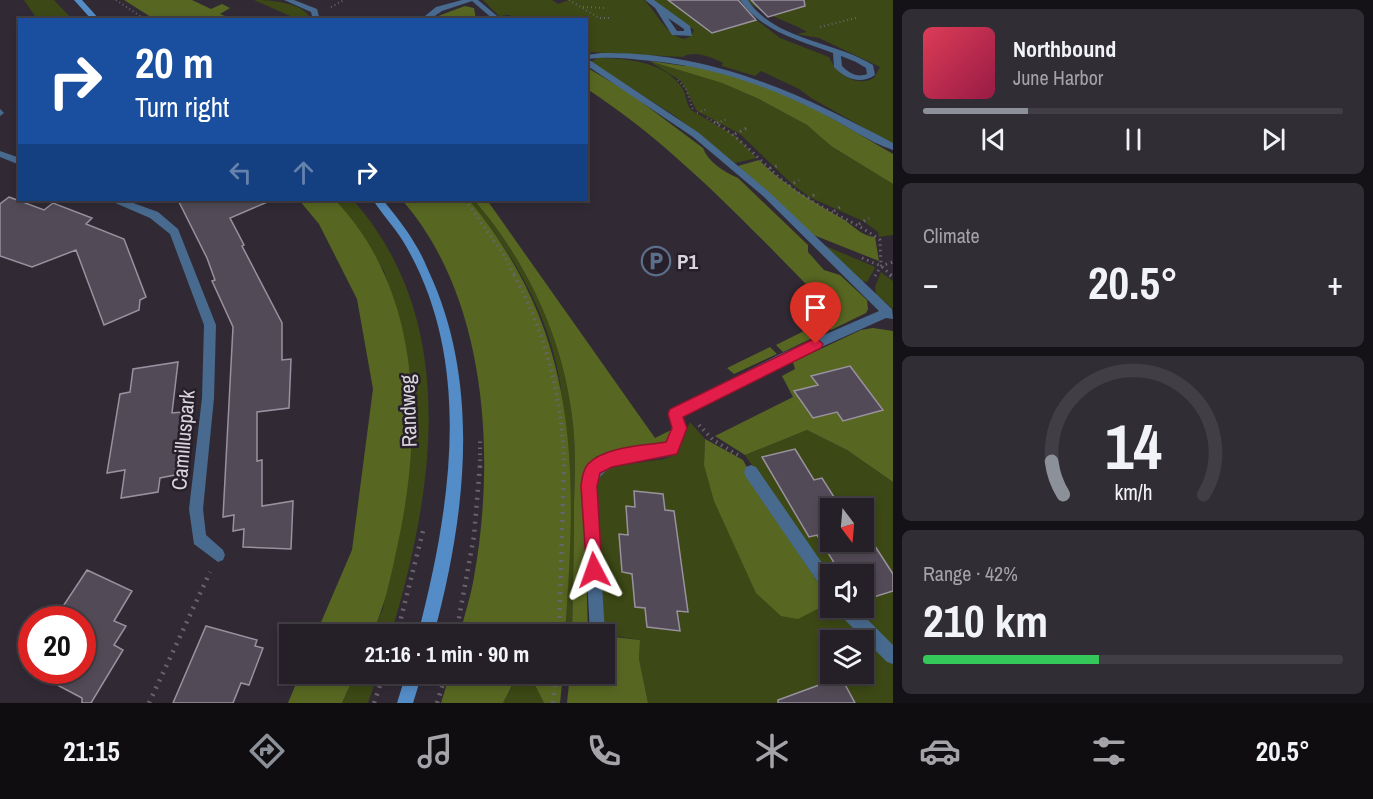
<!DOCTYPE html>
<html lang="en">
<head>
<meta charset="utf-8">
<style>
  body { margin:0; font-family:"Archivo Narrow",sans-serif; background:#312d34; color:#f1f3f6; height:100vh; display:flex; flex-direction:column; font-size:22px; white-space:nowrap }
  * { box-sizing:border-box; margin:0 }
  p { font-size:20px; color:#a3a3a8 }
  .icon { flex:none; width:33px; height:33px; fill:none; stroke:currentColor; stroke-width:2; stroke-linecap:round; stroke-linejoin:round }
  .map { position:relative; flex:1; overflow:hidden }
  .panel { display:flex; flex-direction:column; gap:9px; padding:9px; background:#141216; width:480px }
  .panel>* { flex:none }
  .hud { position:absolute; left:18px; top:18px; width:570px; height:183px; border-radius:0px; box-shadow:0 3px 9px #0003,0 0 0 2px #423e45; background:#1a4fa0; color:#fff; overflow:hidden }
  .needle { width:39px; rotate:164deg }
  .tools { position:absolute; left:820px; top:498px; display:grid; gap:12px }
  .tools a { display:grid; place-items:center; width:54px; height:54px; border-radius:0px; background:#252028; box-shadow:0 3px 9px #0003,0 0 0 2px #423e45; font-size:30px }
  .speed { position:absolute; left:18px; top:606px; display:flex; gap:12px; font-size:30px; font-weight:700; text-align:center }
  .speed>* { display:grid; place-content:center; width:78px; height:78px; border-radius:50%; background:#252028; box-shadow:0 3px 9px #0003,0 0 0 2px #423e45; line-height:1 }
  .speed .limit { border:9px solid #d22; background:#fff; color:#111 }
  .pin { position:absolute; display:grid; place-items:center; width:51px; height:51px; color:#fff; margin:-62px -26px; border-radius:50% 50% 50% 0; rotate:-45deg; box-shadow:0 0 6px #0007 }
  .pin .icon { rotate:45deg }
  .me { position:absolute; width:66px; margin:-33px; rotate:356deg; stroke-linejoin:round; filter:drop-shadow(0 0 4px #0008) }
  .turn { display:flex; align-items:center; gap:21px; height:126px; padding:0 18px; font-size:27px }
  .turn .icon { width:78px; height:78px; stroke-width:2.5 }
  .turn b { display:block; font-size:42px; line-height:51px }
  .lanes { display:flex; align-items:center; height:57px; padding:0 18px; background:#0003; justify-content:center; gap:30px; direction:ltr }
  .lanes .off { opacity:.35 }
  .big { font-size:45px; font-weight:800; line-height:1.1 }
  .panel .card { flex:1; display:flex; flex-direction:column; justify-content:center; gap:9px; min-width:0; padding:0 21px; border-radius:9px; background:#312d34 }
  .panel .dial { align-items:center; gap:0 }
  .dial svg { height:156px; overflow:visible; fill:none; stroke:#423e45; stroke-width:7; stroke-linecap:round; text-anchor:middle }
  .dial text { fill:#f1f3f6; stroke:none }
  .song { display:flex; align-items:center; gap:18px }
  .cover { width:72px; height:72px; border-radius:9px; background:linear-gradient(135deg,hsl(350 70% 55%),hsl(340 70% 35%)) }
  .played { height:6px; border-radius:3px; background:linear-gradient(90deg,#8c9099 25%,#423e45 25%) }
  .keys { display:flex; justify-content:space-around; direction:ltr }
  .heat { display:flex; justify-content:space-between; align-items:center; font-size:33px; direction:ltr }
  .charge { height:9px; border-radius:4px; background:linear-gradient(90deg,#34c759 42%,#423e45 0) }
  .trip { position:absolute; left:279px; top:624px; width:336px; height:60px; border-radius:0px; background:#252028; box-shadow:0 3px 9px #0003,0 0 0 2px #423e45; font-weight:800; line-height:60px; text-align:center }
  .menu { display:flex; height:96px; justify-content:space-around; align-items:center; background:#0f0d10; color:#a3a3a8 }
  .menu .icon { width:42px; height:42px }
  .menu .current { color:#8c9099 }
  .menu b { font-size:27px; color:#f1f3f6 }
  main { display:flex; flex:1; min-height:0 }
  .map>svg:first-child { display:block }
  .green { fill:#3c4815; fill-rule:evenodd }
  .forest { fill:#576721 }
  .building { fill:#524b57; stroke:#99919f; stroke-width:1.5 }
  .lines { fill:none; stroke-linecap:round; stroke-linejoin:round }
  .path-far3 { stroke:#69636c; stroke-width:2; stroke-dasharray:1 3; stroke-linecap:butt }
  .path-far2 { stroke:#69636c; stroke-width:3; stroke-dasharray:1.5 4; stroke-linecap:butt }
  .path-far1 { stroke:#69636c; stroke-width:4; stroke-dasharray:1.5 4.5; stroke-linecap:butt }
  .path { stroke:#69636c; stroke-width:4.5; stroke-dasharray:2 6; stroke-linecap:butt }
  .lane { fill:#486a8f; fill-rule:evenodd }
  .street { fill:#486a8f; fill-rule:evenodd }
  .secondary { fill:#538cc6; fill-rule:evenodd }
  .route { fill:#e11d48; stroke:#92132f; stroke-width:1.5 }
  .labels { text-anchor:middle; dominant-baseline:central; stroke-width:5; stroke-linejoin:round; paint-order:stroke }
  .poi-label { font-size:21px; font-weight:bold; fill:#d9d5dc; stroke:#27202b; text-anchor:start }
  .street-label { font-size:21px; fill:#d9d5dc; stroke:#27202b }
</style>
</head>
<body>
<main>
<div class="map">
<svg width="893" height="703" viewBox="0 0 893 703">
  <rect width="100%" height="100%" fill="#312a35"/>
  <path class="green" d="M24,0h30l18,19h-35z
    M254,0c17,0 48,2 57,19h-14z
    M483,0h69l6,4 11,-4h75c13,12 21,35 40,39l7,-3 3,-6 -41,-30h86l7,12 34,26 49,19c7,16 26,31 45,21l6,-11 -61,-29 -23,-4 11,-2c-17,-11 -48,-18 -60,-32h146v144l-82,-46 -12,-9 -38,-18 -6,5 -33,-10 1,-3c-11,-6 -30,-13 -40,-6l-95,-5 -2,-32 -69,-1 -8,-4 -10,1z
    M597,58c27,0 65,3 83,27 7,8 5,17 11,25l46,27 20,21 -22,5 -60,-47 -84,-54z
    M649,61l73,22 37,16 48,26 24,21 62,38v51l-14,2 -1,-5 -15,-11 -52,-23 -18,-13 -53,-51 -43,-23 -16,-30z
    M335,200h18c108,122 81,291 38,434h-19l11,-25 28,-230 -12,-62 -15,-46 -24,-39z
    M469,200h5c52,60 88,136 98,216 4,29 3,58 2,87 0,44 -1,88 -2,131h-7c5,-62 5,-123 1,-186 -2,-29 -3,-57 -10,-85 -14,-61 -48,-116 -87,-163z
    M823,245l50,21 2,2 -8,14 -5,-1z
    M881,272l12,9v28l-17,-15 -1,-7z
    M690,422l15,17 -1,26 115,144 12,-7v6h6l56,57v38h-245l-9,-44 1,-19 -38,-6 -7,-156 14,-11 55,-8 13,-5zM831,640h33v34h-33z
    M807,430l40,20 46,32v166l-39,-40h10v-34h-33v7l-86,-126zM831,508h33v34h-33z
    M355,674h23l-10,29h-26z
    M519,674l11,1 14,28h-41z"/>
  <path class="forest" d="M124,0h68l19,9 11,-5 8,4 -10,6 12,5h-78z
    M465,6l9,2 2,11h-46z
    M649,61l36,5v-3l75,21 61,28 72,42v30l-62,-38 -24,-21 -48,-26 -37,-16z
    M586,67l42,25 75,56c5,14 21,24 35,30l70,67v7l16,18 16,5 27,25 1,9 -2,4 -35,17 -8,-8 14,-7c-80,-79 -156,-165 -250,-226z
    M759,160c26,26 53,41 84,59 11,7 18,17 32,18l4,24 -68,-27 -73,-68z
    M299,200h36c89,93 88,234 61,352 -6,29 -12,56 -24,82h-56l36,-84 21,-161 -16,-90 -38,-75z
    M402,200h67c112,135 108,268 96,434h-105c4,-18 11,-38 14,-57 22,-122 13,-280 -72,-377z
    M474,200h13l168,238 18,-9 -5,15 -5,2 -66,10 -14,17 5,160 9,1h-25c1,-43 2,-87 2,-131 1,-29 2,-58 -2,-87 -10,-80 -46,-156 -98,-216z
    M818,324l7,8 -42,20 -7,-7z
    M873,328l20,3v151l-46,-32 -40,-20 -62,25 -30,-19 78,-39 -11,-21 13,-7 -2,-7 68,-32z
    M770,347l7,7 -43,20 -7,-6z
    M705,439l38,21 27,50 61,92 -33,17 -17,-3 -25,-23 -42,-92 -10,-36z
    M605,636l35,4 -1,19 9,44h-81l3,-29h34z
    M300,674h55l-13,29h-54z
    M450,674h68l-15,29h-62z
    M523,674h40l-3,29h-16l-14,-28z"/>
  <path class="building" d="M668,0h70l18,20 -44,13z
    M751,0h53l1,6 -37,11z
    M9,197l35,13 9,-7 39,15 -6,6 38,15 22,58 -6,3 -1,10 -35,15 -28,-75 -44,17 -32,-11v-52z
    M178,200h94l-42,18 14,27 -2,1 40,77v37l9,-1 -2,49 -32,4v49l5,-1v46l31,-5 -2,48 -48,-2 1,-18 -11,2 1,-16 -11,2 10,-190 -21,-46 3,-1 -8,-22z
    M178,362l-6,51 10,-1 -7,63 -15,3 -2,14 -37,6 4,-28 -18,3 13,-79 10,-2 3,-23z
    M850,366l33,44 -40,11 -6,-9 -24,6 -19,-27 24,-6 -7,-9z
    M795,449l19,31 8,-2 19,30h-10v34h31l2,2v-15l29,45v17l-29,9v-26h-23l-24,-39 -8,2 -47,-80z
    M634,491l29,3 2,16 9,1 14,101 -11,-1 3,20 -33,-4 -2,-19 -10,-1 -3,-33 -10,-2 -3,-38 9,1 -2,-29 9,1z
    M87,570l45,21 -18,30 12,5 -12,19 9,5 -32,53h-9v-5l-53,-28h53v-50h-28z
    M206,626l51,14 -2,6 8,2 -14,37 -8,-2 -8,20h-60z
    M841,677l14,26h-77v-3z"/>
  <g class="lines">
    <path class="path-far3" d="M116,0l30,20
      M569,0l30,18h11
      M331,7l13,-7
      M583,7l22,1
      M378,20l3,-3
      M820,27l36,-9
      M678,80l8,9 7,21
      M697,113l10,-4
      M707,118l9,5
      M717,123l10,-4"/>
    <path class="path-far2" d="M714,122c33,19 54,50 85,71 26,18 56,28 81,47l1,26
      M717,123l3,-1
      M735,134l12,-6
      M770,168l10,-3
      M789,186l10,-6
      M808,198l10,-5
      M465,200l37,52 13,24
      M834,211l9,-6
      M859,224l10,-6
      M862,258l19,8 11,10
      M875,276l6,-10 12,-4"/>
    <path class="path-far1" d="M514,275c32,59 49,124 50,192
      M890,275l3,2
      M699,425l14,15 28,17
      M480,467v-30"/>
    <path class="path" d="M397,634l27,-107
      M456,634l18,-98 6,-71
      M559,634l5,-169
      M149,703l61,-131
      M374,703l10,-29
      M437,703l9,-29
      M553,703l3,-29"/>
    <path class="lane" d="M284,0h10l23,9 3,11h-7l-2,-8z
      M462,0h16l24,20h-8l-22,-19 -30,10 -13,9h-9l16,-13z
      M645,0h9l36,26 2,10 -20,-1 -17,-27zM668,18l16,11v2h-7z
      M740,0h8c26,40 87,41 125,65l2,10c-14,10 -30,4 -41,-8l-1,-14c-33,-12 -72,-22 -93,-53zM841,56l15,6 10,6 1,6c-10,4 -18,-1 -25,-8z
      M601,53c109,-2 199,40 292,90v7c-25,-8 -50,-27 -74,-38 -53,-27 -107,-45 -167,-51 -21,-2 -43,-5 -64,-2l111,74 70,59 123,117 1,10 -7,-1 -98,44 -106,55 5,11 -10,26c-26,10 -72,1 -81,32l9,147 -15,1 -8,-148c2,-6 3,-13 6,-18 16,-24 55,-17 79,-24l6,-16 -4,-14 1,-4 110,-56 99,-43 -116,-115 -70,-59 -107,-72v-10z
      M751,465l5,2 75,109v21l-5,-3 -80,-117 -2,-5 2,-5z
      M837,608h19l37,37v19l-6,-2 -48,-48z"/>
    <path class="street" d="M0,109l4,4 -4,3z
      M0,151l20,7v7l-20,-8z
      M111,200h14l33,12 20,17 38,96 -2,73 -11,111 3,26 17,15 2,5 -2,5 -5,2 -24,-18 -5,-35 13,-111 2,-73 -34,-91 -20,-16 -37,-16z"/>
    <path class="secondary" d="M74,0h8l18,20h-8z
      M373,200h10c11,14 23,28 32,44 6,9 10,19 14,28 53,114 36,246 5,362h-16c32,-124 56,-268 -11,-386 -9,-17 -23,-31 -34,-48z
      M406,674h16l-9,29h-16z"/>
  </g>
  <path class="route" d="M816,338l7,6 -2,4 -138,69 4,11 -10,26 -65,13 -12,6 -3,13 5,84 -2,6 -6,3 -7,-3 -6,-90c1,-8 2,-16 7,-22 17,-18 56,-18 78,-22l6,-14 -4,-14 2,-5z"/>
  <defs>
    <g id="parking-ring" transform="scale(1.5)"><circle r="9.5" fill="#27202b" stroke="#5c6f8a" stroke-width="1.5"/><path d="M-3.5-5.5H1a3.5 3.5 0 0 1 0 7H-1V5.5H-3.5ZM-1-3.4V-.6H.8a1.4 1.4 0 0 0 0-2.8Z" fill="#5c6f8a"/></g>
  </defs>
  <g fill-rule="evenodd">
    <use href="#parking-ring" x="656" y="261"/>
  </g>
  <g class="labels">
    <g class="poi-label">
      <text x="677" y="261">P1</text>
    </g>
    <g class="street-label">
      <text transform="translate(408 411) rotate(-92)">Randweg</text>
      <text transform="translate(183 440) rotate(-85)">Camilluspark</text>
    </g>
  </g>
</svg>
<div class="tools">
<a><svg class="needle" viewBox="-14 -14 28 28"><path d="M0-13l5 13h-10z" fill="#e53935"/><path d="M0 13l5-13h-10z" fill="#a3a3a8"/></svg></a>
<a><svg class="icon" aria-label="sound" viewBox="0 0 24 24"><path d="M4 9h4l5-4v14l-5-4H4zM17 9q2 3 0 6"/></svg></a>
<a><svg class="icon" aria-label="layers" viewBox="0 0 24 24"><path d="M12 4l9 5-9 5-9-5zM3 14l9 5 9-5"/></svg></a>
</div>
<div class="speed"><div class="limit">20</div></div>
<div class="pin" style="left:816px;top:344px;background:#d93025"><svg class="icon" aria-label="arrive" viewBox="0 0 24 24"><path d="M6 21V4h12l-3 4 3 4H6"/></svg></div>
<svg class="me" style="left:594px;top:570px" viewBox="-20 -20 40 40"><path d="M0-17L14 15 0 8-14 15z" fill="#e11d48" stroke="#fff" stroke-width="4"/></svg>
<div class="trip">21:16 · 1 min · 90 m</div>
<div class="hud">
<div class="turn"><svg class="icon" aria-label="right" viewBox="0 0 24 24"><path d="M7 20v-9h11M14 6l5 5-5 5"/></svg><div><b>20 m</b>Turn right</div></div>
<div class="lanes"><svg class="icon off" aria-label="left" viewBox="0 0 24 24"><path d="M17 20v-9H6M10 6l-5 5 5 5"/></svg><svg class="icon off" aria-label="ahead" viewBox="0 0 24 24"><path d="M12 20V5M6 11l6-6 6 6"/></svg><svg class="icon" aria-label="right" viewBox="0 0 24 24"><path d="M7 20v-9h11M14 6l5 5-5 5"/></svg></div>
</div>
</div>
<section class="panel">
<div class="card">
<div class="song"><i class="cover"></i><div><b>Northbound</b><p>June Harbor</p></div></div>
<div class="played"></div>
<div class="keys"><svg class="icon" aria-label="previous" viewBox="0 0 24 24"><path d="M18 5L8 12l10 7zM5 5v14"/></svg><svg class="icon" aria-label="pause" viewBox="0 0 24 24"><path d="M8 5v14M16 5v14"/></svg><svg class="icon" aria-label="next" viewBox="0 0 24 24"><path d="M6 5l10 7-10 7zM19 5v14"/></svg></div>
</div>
<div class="card"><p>Climate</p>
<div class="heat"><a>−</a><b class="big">20.5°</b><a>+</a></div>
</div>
<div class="card dial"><svg viewBox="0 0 100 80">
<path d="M14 69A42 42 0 1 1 86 69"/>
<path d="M14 69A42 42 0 0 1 8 52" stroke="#8c9099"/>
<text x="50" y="56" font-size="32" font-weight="700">14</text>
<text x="50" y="72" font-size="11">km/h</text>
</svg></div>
<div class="card"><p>Range · 42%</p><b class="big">210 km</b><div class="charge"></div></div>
</section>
</main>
<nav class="menu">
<b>21:15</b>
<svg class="icon current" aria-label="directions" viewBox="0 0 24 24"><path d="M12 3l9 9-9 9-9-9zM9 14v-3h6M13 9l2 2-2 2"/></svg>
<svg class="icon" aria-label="music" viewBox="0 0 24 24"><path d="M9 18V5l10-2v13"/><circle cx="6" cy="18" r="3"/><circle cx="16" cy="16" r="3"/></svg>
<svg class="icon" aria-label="phone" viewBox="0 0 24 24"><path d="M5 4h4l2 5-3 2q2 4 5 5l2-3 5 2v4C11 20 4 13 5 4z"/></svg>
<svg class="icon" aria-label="climate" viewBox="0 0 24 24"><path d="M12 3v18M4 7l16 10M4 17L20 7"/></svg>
<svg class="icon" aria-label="car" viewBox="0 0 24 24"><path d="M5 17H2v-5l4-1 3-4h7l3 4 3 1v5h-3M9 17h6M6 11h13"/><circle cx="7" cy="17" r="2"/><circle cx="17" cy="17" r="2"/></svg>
<svg class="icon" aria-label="filters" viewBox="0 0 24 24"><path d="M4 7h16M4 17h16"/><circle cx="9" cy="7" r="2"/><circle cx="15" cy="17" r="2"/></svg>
<b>20.5°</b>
</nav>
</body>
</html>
